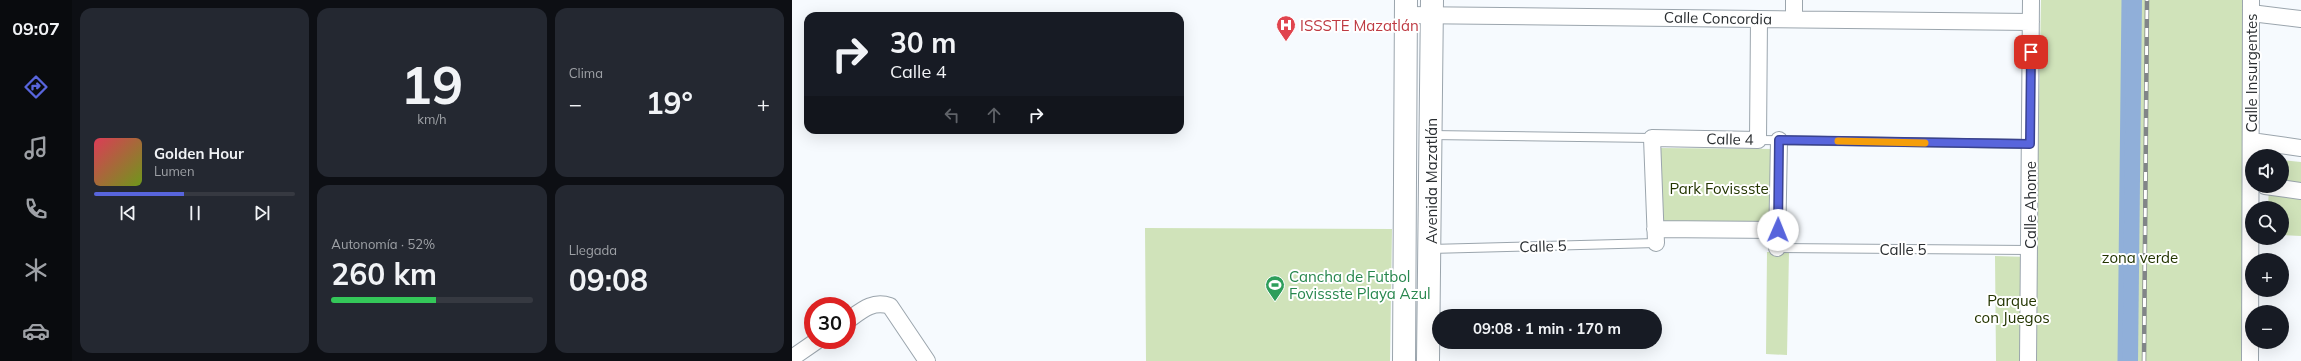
<!DOCTYPE html>
<html lang="es">
<head>
<meta charset="utf-8">
<style>
  body { margin:0; font-family:Mulish,sans-serif; background:#242831; color:#f1f3f6; height:100vh; display:flex; flex-direction:column; font-size:15px; white-space:nowrap }
  * { box-sizing:border-box; margin:0 }
  p { font-size:13px; color:#9ea1a6 }
  .icon { flex:none; width:22px; height:22px; fill:none; stroke:currentColor; stroke-width:2; stroke-linecap:round; stroke-linejoin:round }
  .map { position:relative; flex:1; overflow:hidden }
  .details { display:flex; flex-direction:column; gap:8px; padding:8px; background:#0d0f14; width:720px }
  .details>* { flex:none }
  .banner { position:absolute; left:12px; top:12px; width:380px; height:122px; border-radius:12px; box-shadow:0 4px 16px #0002; background:#171b24; color:#f1f3f6; overflow:hidden }
  .buttons { position:absolute; left:1453px; top:149px; display:grid; gap:8px }
  .buttons a { display:grid; place-items:center; width:44px; height:44px; border-radius:50%; background:#171b24; box-shadow:0 4px 16px #0002; font-size:20px }
  .speed { position:absolute; left:12px; top:297px; display:flex; gap:8px; font-size:20px; font-weight:700; text-align:center }
  .speed>* { display:grid; place-content:center; width:52px; height:52px; border-radius:50%; background:#171b24; box-shadow:0 4px 16px #0002; line-height:1 }
  .speed .limit { border:6px solid #d22; background:#fff; color:#111 }
  .pin { position:absolute; display:grid; place-items:center; width:34px; height:34px; color:#fff; margin:-17px; border-radius:8px; box-shadow:0 2px 6px #0006 }
  .me { position:absolute; width:44px; margin:-22px; rotate:1deg; stroke-linejoin:round; filter:drop-shadow(0 0 3px #0008) }
  .turn { display:flex; align-items:center; gap:14px; height:84px; padding:0 20px; font-size:18px }
  .turn .icon { width:52px; height:52px; stroke-width:2.5 }
  .turn b { display:block; font-size:28px; line-height:34px }
  .lanes { display:flex; align-items:center; height:38px; padding:0 20px; background:#0003; justify-content:center; gap:20px; direction:ltr }
  .lanes .off { opacity:.35 }
  .big { font-size:30px; font-weight:700; line-height:1.1 }
  .details .widget { flex:1; display:flex; flex-direction:column; justify-content:center; gap:6px; min-width:0; padding:0 14px; border-radius:12px; background:#242831 }
  .details .dial { align-items:center; gap:0 }
  .dial b { font-size:52px; line-height:1 }
  .song { display:flex; align-items:center; gap:12px }
  .cover { width:48px; height:48px; border-radius:6px; background:linear-gradient(135deg,hsl(350 70% 55%),hsl(80 70% 35%)) }
  .played { height:4px; border-radius:2px; background:linear-gradient(90deg,#5865dc 45%,#363941 45%) }
  .keys { display:flex; justify-content:space-around; direction:ltr }
  .heat { display:flex; justify-content:space-between; align-items:center; font-size:22px; direction:ltr }
  .charge { height:6px; border-radius:3px; background:linear-gradient(90deg,#34c759 52%,#363941 0) }
  .details .tiles { flex:1; display:grid; gap:8px; grid-template-columns:repeat(3,1fr) }
  .widget:first-child { grid-row:span 2 }
  .trip { position:absolute; left:640px; top:309px; width:230px; height:40px; border-radius:20px; background:#171b24; box-shadow:0 4px 16px #0002; font-weight:700; line-height:40px; text-align:center }
  main { display:flex; flex:1; min-height:0 }
  .dock { display:flex; flex-direction:column; width:72px; justify-content:space-around; align-items:center; background:#090b0e; color:#9ea1a6 }
  .dock .icon { width:28px; height:28px }
  .dock .on { color:#5865dc }
  .dock b { font-size:18px; color:#f1f3f6 }
  .map>svg:first-child { display:block }
  .green { fill:#d0e3ba }
  .water { fill:#90afd9 }
  .lines { fill:none; stroke-linecap:round; stroke-linejoin:round }
  .stream { stroke:#90afd9; stroke-width:5 }
  .lane-casing { stroke:#9ba5ad; stroke-width:10 }
  .street-casing { stroke:#9ba5ad; stroke-width:18 }
  .secondary-casing { stroke:#9ba5ad; stroke-width:24 }
  .lane { stroke:#fff; stroke-width:8 }
  .street { stroke:#fff; stroke-width:16 }
  .secondary { stroke:#fff; stroke-width:22 }
  .rail-casing { stroke:#818588; stroke-width:4.5 }
  .rail { stroke:#fff; stroke-width:3; stroke-dasharray:9; stroke-linecap:butt }
  .route-casing { stroke:#39428f; stroke-width:10 }
  .route { stroke:#5865dc; stroke-width:7 }
  .slow { stroke:#f59e0b; stroke-width:7 }
  .labels { text-anchor:middle; dominant-baseline:central; stroke-width:4; stroke-linejoin:round; paint-order:stroke }
  .street-label { font-size:15px; fill:#2a2e31; stroke:#fff }
  .health-label { font-size:15px; fill:#be3a42; stroke:#fff; text-anchor:start }
  .park-label { font-size:15px; fill:#233500; stroke:#fff }
  .leisure-label { font-size:15px; fill:#27864d; stroke:#fff; text-anchor:start }
</style>
</head>
<body>
<main>
<nav class="dock">
<b>09:07</b>
<svg class="icon on" aria-label="directions" viewBox="0 0 24 24"><path d="M12 3l9 9-9 9-9-9zM9 14v-3h6M13 9l2 2-2 2"/></svg>
<svg class="icon" aria-label="music" viewBox="0 0 24 24"><path d="M9 18V5l10-2v13"/><circle cx="6" cy="18" r="3"/><circle cx="16" cy="16" r="3"/></svg>
<svg class="icon" aria-label="phone" viewBox="0 0 24 24"><path d="M5 4h4l2 5-3 2q2 4 5 5l2-3 5 2v4C11 20 4 13 5 4z"/></svg>
<svg class="icon" aria-label="climate" viewBox="0 0 24 24"><path d="M12 3v18M4 7l16 10M4 17L20 7"/></svg>
<svg class="icon" aria-label="car" viewBox="0 0 24 24"><path d="M5 17H2v-5l4-1 3-4h7l3 4 3 1v5h-3M9 17h6M6 11h13"/><circle cx="7" cy="17" r="2"/><circle cx="17" cy="17" r="2"/></svg>
</nav>
<section class="details">
<div class="tiles">
<div class="widget">
<div class="song"><i class="cover"></i><div><b>Golden Hour</b><p>Lumen</p></div></div>
<div class="played"></div>
<div class="keys"><svg class="icon" aria-label="previous" viewBox="0 0 24 24"><path d="M18 5L8 12l10 7zM5 5v14"/></svg><svg class="icon" aria-label="pause" viewBox="0 0 24 24"><path d="M8 5v14M16 5v14"/></svg><svg class="icon" aria-label="next" viewBox="0 0 24 24"><path d="M6 5l10 7-10 7zM19 5v14"/></svg></div>
</div>
<div class="widget dial"><b>19</b><p>km/h</p></div>
<div class="widget"><p>Clima</p>
<div class="heat"><a>−</a><b class="big">19°</b><a>+</a></div>
</div>
<div class="widget"><p>Autonomía · 52%</p><b class="big">260 km</b><div class="charge"></div></div>
<div class="widget"><p>Llegada</p><b class="big">09:08</b></div>
</div>
</section>
<div class="map">
<svg width="1509" height="361" viewBox="0 0 1509 361">
  <rect width="100%" height="100%" fill="#f6fafe"/>
  <path class="green" d="M1249,0h206l-4,361h-209z
    M866,148l120,1 1,79 -121,-1z
    M1490,160l19,2v74l-19,-1v-27h-14l1,-22h13z
    M353,228l247,1 -2,132h-244z
    M975,252h22l-2,103 -21,-1z
    M1203,256l33,1 -1,104h-31z"/>
  <path class="water" d="M1332,0h18l-4,361h-18z"/>
  <g class="lines">
    <path class="stream" d="M1328,361l4,-361"/>
    <g class="lane-casing">
      <path id="lane" d="M639,135l221,3
        M966,140l272,4
        M985,248l252,2
        M638,249l226,-6"/>
    </g>
    <g class="street-casing">
      <path id="street" d="M1459,13l50,6
        M614,15l625,7
        M1002,19v-19
        M1459,141l50,7
        M1473,186l36,5
        M863,229l123,1
        M864,243l-4,-105 106,2 1,-121
        M985,248l2,-108
        M55,321c14,-10 25,-21 43,-15l37,55
        M0,358l26,-18
        M1236,361l3,-361
        M1458,361l1,-361"/>
    </g>
    <g class="secondary-casing">
      <path id="secondary" d="M612,361l2,-361
        M636,361l4,-361"/>
    </g>
    <use href="#lane" class="lane"/>
    <use href="#street" class="street"/>
    <use href="#secondary" class="secondary"/>
    <g class="rail-casing">
      <path id="rail" d="M1352,361l3,-361"/>
    </g>
    <use href="#rail" class="rail"/>
  </g>
  <g class="lines">
    <g class="route-casing">
      <path id="route" d="M986,230l1,-90 251,4 1,-92"/>
    </g>
    <use href="#route" class="route"/>
    <path class="slow" d="M1046,141l87,2"/>
  </g>
  <defs>
    <g id="hospital-pin" transform="scale(1)"><path d="M0 17L-7.5 6A9.5 9.5 0 1 1 7.5 6Z" fill="#e0444e" stroke="#fff"/><path d="M-5-5h3v3.5h4V-5h3V5h-3V1.5h-4V5h-3Z" fill="#fff"/></g>
    <g id="stadium-pin" transform="scale(1)"><path d="M0 17L-7.5 6A9.5 9.5 0 1 1 7.5 6Z" fill="#2e9e5b" stroke="#fff"/><path d="M0-5a6.5 5 0 1 0 0 10a6.5 5 0 1 0 0-10ZM-3.5-1.8h7v3.6h-7Z" fill="#fff"/></g>
  </defs>
  <g fill-rule="evenodd">
    <use href="#hospital-pin" x="494" y="25"/>
    <use href="#stadium-pin" x="483" y="285"/>
  </g>
  <g class="labels">
    <g class="street-label">
      <text transform="translate(926 18) rotate(1)">Calle Concordia</text>
      <text transform="translate(1459 73) rotate(-90)">Calle Insurgentes</text>
      <text transform="translate(938 139) rotate(1)">Calle 4</text>
      <text transform="translate(639 181) rotate(-90)">Avenida Mazatlán</text>
      <text transform="translate(1238 205) rotate(-90)">Calle Ahome</text>
      <text transform="translate(751 246) rotate(-2)">Calle 5</text>
      <text x="1111" y="249">Calle 5</text>
    </g>
    <g class="health-label">
      <text x="508" y="25">ISSSTE Mazatlán</text>
    </g>
    <g class="park-label">
      <text x="927" y="188">Park Fovissste</text>
      <text x="1348" y="257">zona verde</text>
      <text x="1220" y="300">Parque<tspan x="1220" dy="17">con Juegos</tspan></text>
    </g>
    <g class="leisure-label">
      <text x="497" y="276">Cancha de Futbol<tspan x="497" dy="17">Fovissste Playa Azul</tspan></text>
    </g>
  </g>
</svg>
<div class="buttons">
<a><svg class="icon" aria-label="sound" viewBox="0 0 24 24"><path d="M4 9h4l5-4v14l-5-4H4zM17 9q2 3 0 6"/></svg></a>
<a><svg class="icon" aria-label="search" viewBox="0 0 24 24"><circle cx="10" cy="10" r="6"/><path d="M15 15l6 6"/></svg></a>
<a>+</a>
<a>−</a>
</div>
<div class="speed"><div class="limit">30</div></div>
<div class="pin" style="left:1239px;top:52px;background:#d93025"><svg class="icon" aria-label="arrive" viewBox="0 0 24 24"><path d="M6 21V4h12l-3 4 3 4H6"/></svg></div>
<svg class="me" style="left:986px;top:230px" viewBox="-20 -20 40 40"><circle r="19" fill="#fff"/><path d="M0-13L10 11 0 6-10 11z" fill="#5865dc"/></svg>
<div class="trip">09:08 · 1 min · 170 m</div>
<div class="banner">
<div class="turn"><svg class="icon" aria-label="right" viewBox="0 0 24 24"><path d="M7 20v-9h11M14 6l5 5-5 5"/></svg><div><b>30 m</b>Calle 4</div></div>
<div class="lanes"><svg class="icon off" aria-label="left" viewBox="0 0 24 24"><path d="M17 20v-9H6M10 6l-5 5 5 5"/></svg><svg class="icon off" aria-label="ahead" viewBox="0 0 24 24"><path d="M12 20V5M6 11l6-6 6 6"/></svg><svg class="icon" aria-label="right" viewBox="0 0 24 24"><path d="M7 20v-9h11M14 6l5 5-5 5"/></svg></div>
</div>
</div>
</main>
</body>
</html>
